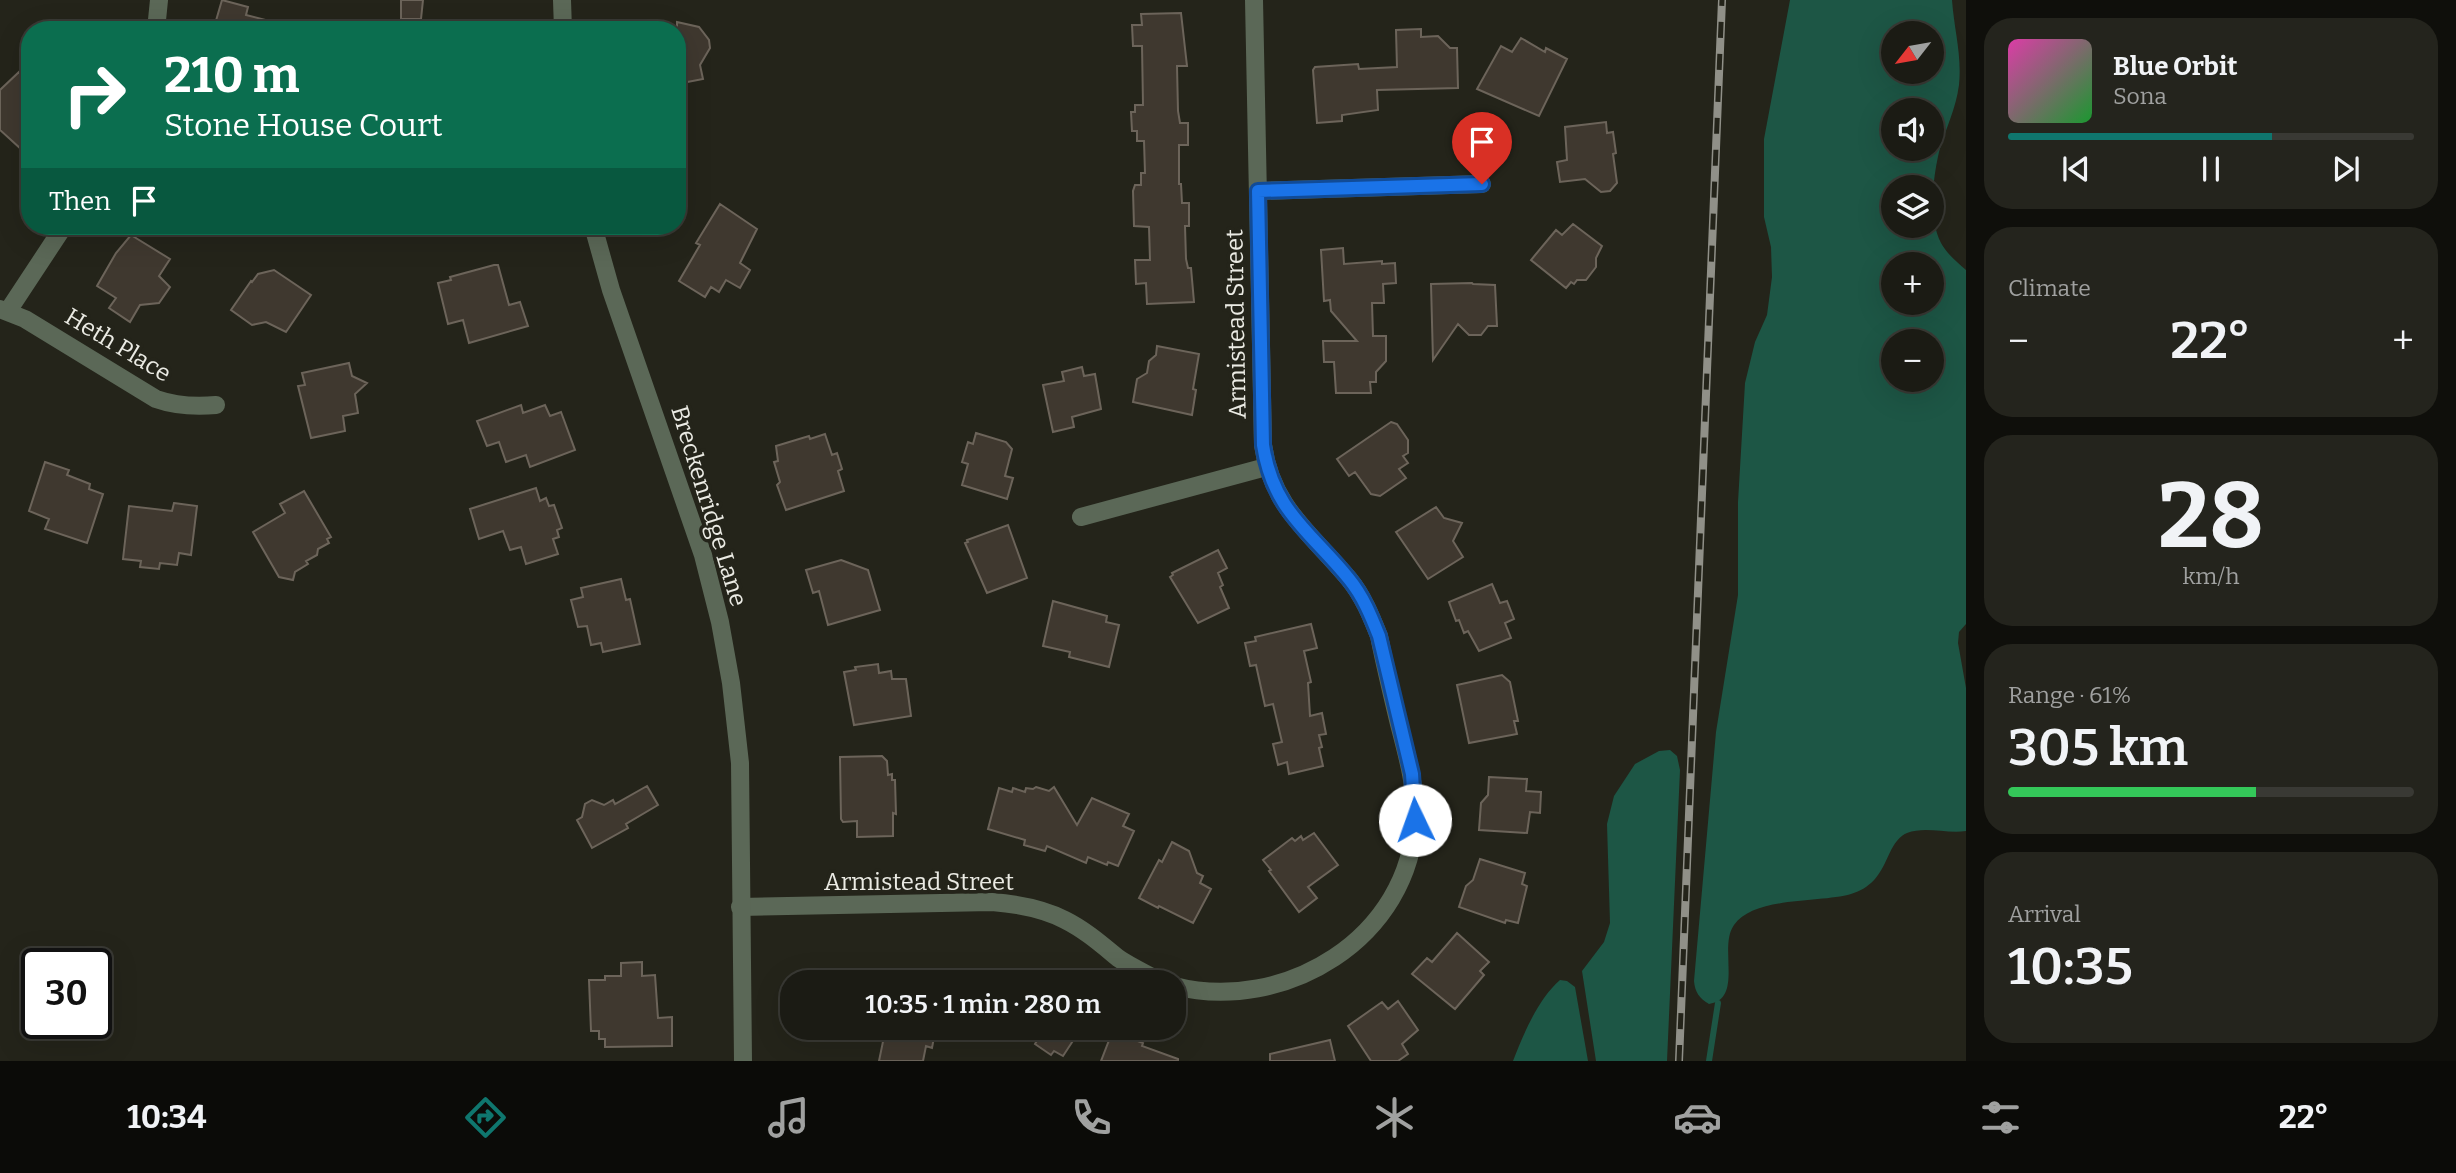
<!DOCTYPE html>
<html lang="en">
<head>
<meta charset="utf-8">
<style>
  body { margin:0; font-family:Bitter,serif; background:#24241d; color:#f1f3f6; height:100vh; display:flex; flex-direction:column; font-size:26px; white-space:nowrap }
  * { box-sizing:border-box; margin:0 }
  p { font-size:23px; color:#a0a1a0 }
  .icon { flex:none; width:38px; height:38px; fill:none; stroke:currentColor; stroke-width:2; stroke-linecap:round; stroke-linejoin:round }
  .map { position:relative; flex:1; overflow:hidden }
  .panel { display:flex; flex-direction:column; gap:18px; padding:18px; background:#0f0f0b; width:490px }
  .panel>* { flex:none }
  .top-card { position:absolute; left:21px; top:21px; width:665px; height:214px; border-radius:28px; box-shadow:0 7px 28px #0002,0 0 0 2px #393934; background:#0b6e4f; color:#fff; overflow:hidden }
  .needle { width:46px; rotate:239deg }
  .controls { position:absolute; left:1881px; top:21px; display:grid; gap:14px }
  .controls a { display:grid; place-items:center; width:63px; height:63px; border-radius:50%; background:#1b1b14; box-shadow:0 7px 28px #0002,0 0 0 2px #393934; font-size:35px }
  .speed { position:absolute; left:21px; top:948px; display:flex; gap:14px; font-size:35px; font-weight:700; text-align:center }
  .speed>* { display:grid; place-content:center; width:91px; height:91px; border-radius:50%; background:#1b1b14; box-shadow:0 7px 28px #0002,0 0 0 2px #393934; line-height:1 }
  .speed .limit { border:4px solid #111; border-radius:10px; background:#fff; color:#111 }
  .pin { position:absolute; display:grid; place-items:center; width:60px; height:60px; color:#fff; margin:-72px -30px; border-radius:50% 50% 50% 0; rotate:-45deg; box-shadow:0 0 7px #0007 }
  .pin .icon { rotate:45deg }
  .me { position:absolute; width:77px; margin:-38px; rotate:357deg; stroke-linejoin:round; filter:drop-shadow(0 0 5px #0008) }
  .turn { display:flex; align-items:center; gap:24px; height:147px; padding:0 28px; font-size:32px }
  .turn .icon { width:91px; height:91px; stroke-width:2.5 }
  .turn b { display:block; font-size:49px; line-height:60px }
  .then { display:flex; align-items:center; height:66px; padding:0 28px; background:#0003; gap:14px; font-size:26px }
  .big { font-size:52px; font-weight:600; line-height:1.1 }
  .panel .card { flex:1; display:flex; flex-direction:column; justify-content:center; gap:10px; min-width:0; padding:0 24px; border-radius:28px; background:#24241d }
  .panel .dial { align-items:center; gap:0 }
  .dial b { font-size:91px; line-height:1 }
  .song { display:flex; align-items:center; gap:21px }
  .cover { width:84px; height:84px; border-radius:10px; background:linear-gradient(135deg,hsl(320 70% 55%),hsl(130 70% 35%)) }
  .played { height:7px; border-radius:4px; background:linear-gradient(90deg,#0f766e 65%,#393934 65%) }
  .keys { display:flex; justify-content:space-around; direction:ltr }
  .heat { display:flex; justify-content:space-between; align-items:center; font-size:38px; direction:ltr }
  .charge { height:10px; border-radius:5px; background:linear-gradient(90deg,#34c759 61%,#393934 0) }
  .trip { position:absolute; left:780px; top:970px; width:406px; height:70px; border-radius:28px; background:#1b1b14; box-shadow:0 7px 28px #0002,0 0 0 2px #393934; font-weight:600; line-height:70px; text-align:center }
  .tabs { display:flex; height:112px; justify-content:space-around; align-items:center; background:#0b0b08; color:#a0a1a0 }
  .tabs .icon { width:49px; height:49px }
  .tabs .active { color:#0f766e }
  .tabs b { font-size:32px; color:#f1f3f6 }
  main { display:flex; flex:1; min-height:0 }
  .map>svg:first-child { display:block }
  .water { fill:#1d5645; fill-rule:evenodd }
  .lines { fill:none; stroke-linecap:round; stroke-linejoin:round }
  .stream { stroke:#1d5645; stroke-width:6 }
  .building { fill:#3f382f; stroke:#6c645a; stroke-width:2 }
  .minor { stroke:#5b6857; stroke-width:18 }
  .tertiary { stroke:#5b6857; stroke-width:18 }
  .rail-casing { stroke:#909088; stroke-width:8 }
  .rail { stroke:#24241a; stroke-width:5; stroke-dasharray:16; stroke-linecap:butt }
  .route-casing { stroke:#114b97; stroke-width:18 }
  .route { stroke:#1a73e8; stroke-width:12 }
  .labels { text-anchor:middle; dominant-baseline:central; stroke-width:7; stroke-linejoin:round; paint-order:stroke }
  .street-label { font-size:24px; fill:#ebebe4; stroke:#24241a }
</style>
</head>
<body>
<main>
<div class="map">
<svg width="1966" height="1061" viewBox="0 0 1966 1061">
  <rect width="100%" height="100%" fill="#24241a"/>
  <path class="water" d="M1790,0h162c2,29 10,55 7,85 -3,24 -14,45 -20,67 -6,26 -11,66 2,91 6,11 16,19 25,27v354l-7,8 -1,11 8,45v143c-19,3 -41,-5 -59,2 -24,11 -16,49 -56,61 -30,9 -97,2 -117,31 -16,22 10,74 -25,79 -10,-6 -14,-12 -15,-23l22,-249 22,-137v-93l7,-119 10,-41 12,-27 5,-38 -1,-30 -7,-30v-78zM1894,33h38v39h-38zM1894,110h38v39h-38zM1894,187h38v39h-38zM1894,264h38v39h-38zM1894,341h38v39h-38z
    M1670,750l7,6 3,14 -13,291h-71l-14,-90 22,-29 6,-19 -3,-99 7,-28 21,-32 24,-13z
    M1560,980l7,1 8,6 13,74h-75c10,-26 25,-62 47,-81z"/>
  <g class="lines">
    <path class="stream" d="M1709,1061l9,-58"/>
  </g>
  <path class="building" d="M222,0l26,7 -2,8 35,9 -1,6h-43l-22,-6z
    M401,0h22l-2,19h-20z
    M1181,13l6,53h-10l1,45 2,12h8v22h-9v39h2l1,19h7v23h-4l1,33 2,9h3l3,34 -47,2 -1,-21 -10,1 -1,-24h15l-1,-33 -15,-1 -1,-35 2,-6h6v-12h4l-1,-32h-7v-10h-5l-1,-19h4v-7h8l-1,-59h-9l-1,-21h10l-1,-11z
    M677,22l22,5 10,13 1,8 -10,17 3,14 -26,5z
    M1421,29v8l17,-1 12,12h7l1,40 -81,2 1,20 -36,5v6l-25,2 -4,-53 2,-3 43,-3 1,5 38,-2 -1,-37z
    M1521,38l24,14 1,-4 21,11 -28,57 -62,-27 24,-43 11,6z
    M19,72l11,11v57l-9,9 -21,-19v-40z
    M1606,122l1,11 6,-1 3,21 -3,1 4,29 -7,8 -9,1 -16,-13 -25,3 -3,-20 10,-2 -2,-33z
    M720,204l37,25 -17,34 10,7 -10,18 -14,-8 -7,12 -8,-5 -6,10 -26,-16 21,-36 -4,-2z
    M1573,224l29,22 -6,12v9l-10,13h-9l-3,4 -3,-2 -5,6 -35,-28 25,-30 6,5z
    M131,235l39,24 -11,17 11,11 -11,16 -19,2 -10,17 -21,-14 7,-10 -19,-12 19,-33z
    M1343,248l1,16 38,-3v3l13,-1 1,20 -13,1 1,19h-12l1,33h13v25l-10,11v10h-6l1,11h-35l-2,-31h-10l-1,-21h34l-26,-30 -1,-11 -6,1 -3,-51z
    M494,265h4l11,40 11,-3 8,24 -59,17 -6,-23 -15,4 -10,-41 13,-3 -1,-3z
    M274,270l37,25 -25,37 -20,-10 -14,3 -21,-15 20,-29 1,1 6,-8z
    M1472,283l1,1 22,1 2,41h-9l-7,9h-12l-11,-11 -25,36 -2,-76z
    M1157,346l42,8 -6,35 3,1 -4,25 -59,-13 4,-23 10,-6 2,-12 7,-6z
    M349,363l3,13 15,7 -12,11 3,19 -15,3 2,15 -34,7 -13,-52 7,-1 -3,-12z
    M1082,367l2,9 11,-2 6,35 -29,8 2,10 -21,5 -10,-47 21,-4 -2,-9z
    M521,405l2,8 22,-8 5,11 11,-4 14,38 -45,17 -4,-12 -20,7 -7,-20 -12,4 -10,-25z
    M1391,422l6,2 11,16v13l-5,3 5,7 -9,6 7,9 -26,18 -9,-2 -16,-22 -6,4 -12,-17z
    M976,433l30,9 6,7 -7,27 8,2 -6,21 -45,-14 6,-21 -6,-2 6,-20 5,2z
    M825,434l7,21 5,-2 5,16 -4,2 6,20 -58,19 -9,-25 3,-3 -6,-20 4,-1 -2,-15 33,-10 1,3z
    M45,462l24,8 -2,5 23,9 -1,5 14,5 -16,49 -42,-14 4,-10 -20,-8z
    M536,488l4,13 6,-3 3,8 5,-1 8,23 -5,2 2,7 -6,2 5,15 -32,10 -5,-17 -11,3 -7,-19 -24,8 -9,-30z
    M304,491l27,46 -4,2 2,4 -11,6 -1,6 -11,6 2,3 -13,8 -2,8 -14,-3 -26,-45 32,-19 -5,-9z
    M174,503l23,3 -6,49 -12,-2 -2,12 -17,-2 -1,6 -19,-2 1,-6 -18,-2 6,-53 43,5z
    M1436,507l8,11 18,5 -9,18 10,16 -35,22 -32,-47z
    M1008,525l19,53 -40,15 -22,-50 3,-1 -1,-2z
    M1218,550l9,18 -9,5 5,12 -3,2 9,21 -31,15 -28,-46 3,-2 -1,-2z
    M841,560l27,10 12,40 -52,15 -9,-34 -6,2 -7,-23z
    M621,579l5,21 4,-1 10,45 -37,8 -2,-9 -10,2 -4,-19 -9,1 -7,-27 12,-3 -2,-9z
    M1492,584l8,19 7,-2 7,18 -9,4 6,15 -32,13 -11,-20 -4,2 -5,-13 -3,1 -7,-19z
    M1053,601l54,15 -1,6 13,3 -10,42 -40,-10 1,-5 -27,-6z
    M1311,624l6,24 -13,3 7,31 -3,1 2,33 12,-3 4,21 -7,1 3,12 -3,1 4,18 -34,8 -2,-12 -9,3 -5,-21 9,-2 -9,-38 -8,2 -9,-41 -6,1 -5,-23 11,-2 -1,-4z
    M878,664l1,9 12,-2 1,8h14l5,37 -57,9 -10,-53 12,-2 -1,-3z
    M1502,675l8,7 8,39h-4l3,13 -48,9 -12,-58z
    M882,756l5,5 1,14 4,-1v6h3l1,34 -3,-1v23l-36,1v-16l-14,1 -2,-3 -1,-62z
    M1489,777l38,2 -1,12 15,1 -1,21 -10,-1 -3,21 -48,-3 2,-27 7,-8z
    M647,786l11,19 -32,19 2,4 -36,20 -15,-28 5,-3 3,-13 7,-4 12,5 9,-5 2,4z
    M1036,787l13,4 5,-4 23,38 15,-27 37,16 -6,12 11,5 -16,35 -10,-4 -1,3 -19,-8 -2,6 -39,-17 -2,5 -21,-6 1,-5 -37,-11 11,-41 13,4 1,-4 12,4 1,-4 7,1z
    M1314,833l24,32 -30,22 9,11 -18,14 -30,-41 2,-1 -8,-10 29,-22 3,3 6,-5 2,4z
    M1172,842l17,9 8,22 6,3 -3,7 11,6 -18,34 -34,-17 -1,2 -19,-10 20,-38 3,2z
    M1480,859l45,14 -3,11 5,2 -9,37 -12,-3 -1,3 -46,-16 7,-21 7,-6z
    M1457,933l32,29 -9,9 4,4 -29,34 -43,-35 15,-16 5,4z
    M642,962v14l13,-1 3,43 14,-1v29l-67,1v-8h-6v-8h-8l-2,-51h16v-4h16v-13z
    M1398,1001l20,29 -16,14 6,10 -10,7h-27l-23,-35 34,-24 6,7z
    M886,1027h50l-4,21 -6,-2 -3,15h-44z
    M1045,1027h37l-19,29 -9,-5 -3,4 -16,-11z
    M1113,1030l20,7 -1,2 11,4 -1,3 36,13v2h-77z
    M1330,1040l5,21h-65v-7z"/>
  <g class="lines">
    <path class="minor" d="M156,30l3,-30
      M1258,191l224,-7
      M0,309l25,10 131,80c20,7 38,8 60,6
      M8,311l56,-85
      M1081,517l185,-50
      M740,907l252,-5c25,2 50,6 73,18 20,10 36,24 53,38 13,9 29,16 43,24
      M1174,986c110,28 237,-48 241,-168 1,-32 -8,-63 -16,-94 -7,-29 -14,-58 -20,-88 -8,-20 -16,-40 -30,-57 -38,-46 -77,-71 -86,-134l-9,-445"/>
    <path class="tertiary" d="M562,0l1,30
      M593,226l18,64 92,265 17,67 11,61 9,80 3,298"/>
    <g class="rail-casing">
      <path id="rail" d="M1679,1061l43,-1061"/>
    </g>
    <use href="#rail" class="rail"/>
  </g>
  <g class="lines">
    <g class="route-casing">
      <path id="route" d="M1415,820l-3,-46 -33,-138c-8,-20 -16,-40 -30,-57 -39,-48 -76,-68 -86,-134l-5,-254 224,-7"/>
    </g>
    <use href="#route" class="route"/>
  </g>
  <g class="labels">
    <g class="street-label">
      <text transform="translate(1236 324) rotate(-91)">Armistead Street</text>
      <text transform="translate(118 345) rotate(31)">Heth Place</text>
      <text transform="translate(709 506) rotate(73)">Breckenridge Lane</text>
      <text x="919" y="882">Armistead Street</text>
    </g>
  </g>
</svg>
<div class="controls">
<a><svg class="needle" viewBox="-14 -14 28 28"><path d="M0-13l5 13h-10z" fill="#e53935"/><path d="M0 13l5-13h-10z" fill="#a0a1a0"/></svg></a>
<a><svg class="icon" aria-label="sound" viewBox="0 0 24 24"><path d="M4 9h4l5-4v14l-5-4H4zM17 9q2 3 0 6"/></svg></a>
<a><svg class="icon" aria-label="layers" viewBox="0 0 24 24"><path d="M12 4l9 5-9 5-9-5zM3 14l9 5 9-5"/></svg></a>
<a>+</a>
<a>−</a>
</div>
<div class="speed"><div class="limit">30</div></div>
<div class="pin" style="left:1482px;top:184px;background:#d93025"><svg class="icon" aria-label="arrive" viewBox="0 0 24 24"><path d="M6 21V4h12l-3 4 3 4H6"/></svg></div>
<svg class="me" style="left:1415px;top:820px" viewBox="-20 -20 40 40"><circle r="19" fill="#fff"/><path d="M0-13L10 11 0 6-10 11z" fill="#1a73e8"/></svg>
<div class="trip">10:35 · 1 min · 280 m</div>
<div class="top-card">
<div class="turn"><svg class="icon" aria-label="right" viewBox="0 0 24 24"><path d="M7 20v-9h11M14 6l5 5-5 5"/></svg><div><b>210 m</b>Stone House Court</div></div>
<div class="then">Then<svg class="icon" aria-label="arrive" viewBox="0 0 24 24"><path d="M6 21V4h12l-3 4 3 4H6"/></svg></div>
</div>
</div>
<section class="panel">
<div class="card">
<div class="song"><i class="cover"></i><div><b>Blue Orbit</b><p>Sona</p></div></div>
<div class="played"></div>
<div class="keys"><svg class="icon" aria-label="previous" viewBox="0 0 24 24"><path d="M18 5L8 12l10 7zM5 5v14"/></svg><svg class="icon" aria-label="pause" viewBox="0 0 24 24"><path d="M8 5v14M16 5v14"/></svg><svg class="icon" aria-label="next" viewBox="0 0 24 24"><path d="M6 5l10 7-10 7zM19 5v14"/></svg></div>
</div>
<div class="card"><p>Climate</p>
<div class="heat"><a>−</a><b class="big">22°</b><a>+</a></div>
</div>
<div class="card dial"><b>28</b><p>km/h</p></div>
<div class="card"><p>Range · 61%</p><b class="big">305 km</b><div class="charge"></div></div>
<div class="card"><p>Arrival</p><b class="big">10:35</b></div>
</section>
</main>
<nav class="tabs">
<b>10:34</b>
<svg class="icon active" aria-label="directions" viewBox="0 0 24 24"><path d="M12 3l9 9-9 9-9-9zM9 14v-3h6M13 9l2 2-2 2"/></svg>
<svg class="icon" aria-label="music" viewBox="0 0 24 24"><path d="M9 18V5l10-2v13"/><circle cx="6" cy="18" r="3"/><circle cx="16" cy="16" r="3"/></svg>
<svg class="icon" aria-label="phone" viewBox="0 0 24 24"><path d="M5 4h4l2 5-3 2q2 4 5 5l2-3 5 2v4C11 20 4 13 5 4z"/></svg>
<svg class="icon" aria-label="climate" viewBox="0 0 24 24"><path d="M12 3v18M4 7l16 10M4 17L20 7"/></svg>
<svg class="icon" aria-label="car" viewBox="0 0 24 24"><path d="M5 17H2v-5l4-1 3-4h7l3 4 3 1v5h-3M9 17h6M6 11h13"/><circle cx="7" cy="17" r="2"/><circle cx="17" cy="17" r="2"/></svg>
<svg class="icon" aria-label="filters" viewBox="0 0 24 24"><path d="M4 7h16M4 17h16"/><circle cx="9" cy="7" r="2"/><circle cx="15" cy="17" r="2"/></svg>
<b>22°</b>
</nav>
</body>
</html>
